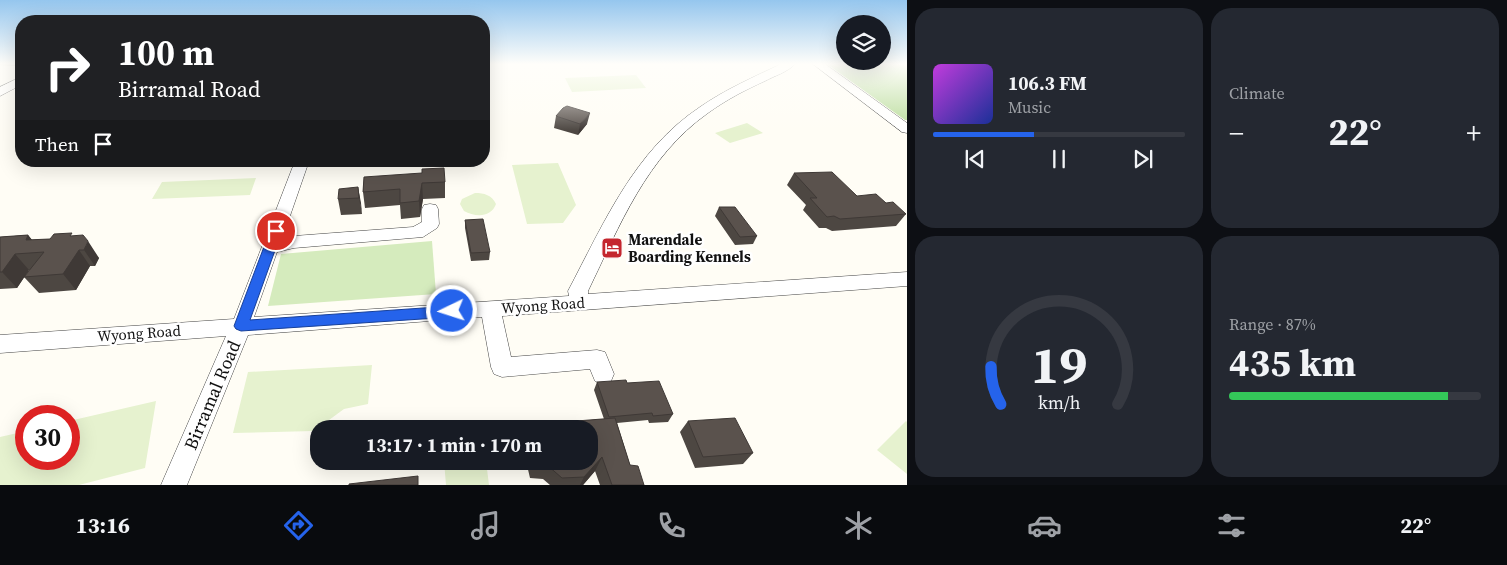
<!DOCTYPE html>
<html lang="en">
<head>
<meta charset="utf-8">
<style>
  body { margin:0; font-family:"Source Serif 4",serif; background:#242831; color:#f1f3f6; height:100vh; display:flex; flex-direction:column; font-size:19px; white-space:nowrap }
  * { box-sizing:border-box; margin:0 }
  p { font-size:16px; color:#9ea1a6 }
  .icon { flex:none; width:28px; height:28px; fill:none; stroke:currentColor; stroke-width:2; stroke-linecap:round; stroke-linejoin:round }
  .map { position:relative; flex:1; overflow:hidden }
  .side { display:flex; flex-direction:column; gap:8px; padding:8px; background:#0d0f14; width:600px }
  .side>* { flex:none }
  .banner { position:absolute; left:15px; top:15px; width:475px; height:152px; border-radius:20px; box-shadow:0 5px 20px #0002; background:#202124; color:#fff; overflow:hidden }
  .buttons { position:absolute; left:836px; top:15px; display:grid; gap:10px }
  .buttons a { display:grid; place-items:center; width:55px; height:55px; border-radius:50%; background:#171b24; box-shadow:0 5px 20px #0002; font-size:25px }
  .speed { position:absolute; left:15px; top:405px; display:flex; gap:10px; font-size:25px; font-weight:700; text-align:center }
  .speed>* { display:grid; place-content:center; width:65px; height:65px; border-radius:50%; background:#171b24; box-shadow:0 5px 20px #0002; line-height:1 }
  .speed .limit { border:8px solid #d22; background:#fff; color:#111 }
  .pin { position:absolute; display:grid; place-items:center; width:42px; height:42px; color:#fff; margin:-21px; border:2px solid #fff; border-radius:50%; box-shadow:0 1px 5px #0007 }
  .me { position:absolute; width:55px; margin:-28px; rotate:266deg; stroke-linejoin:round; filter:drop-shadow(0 0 4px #0008) }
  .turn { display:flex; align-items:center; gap:18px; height:105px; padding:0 20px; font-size:22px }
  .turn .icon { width:65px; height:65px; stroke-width:2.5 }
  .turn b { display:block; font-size:35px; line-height:42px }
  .then { display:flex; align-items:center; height:48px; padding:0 20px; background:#0003; gap:10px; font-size:19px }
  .big { font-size:38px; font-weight:700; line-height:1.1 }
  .side .widget { flex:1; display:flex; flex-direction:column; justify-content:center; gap:8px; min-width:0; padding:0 18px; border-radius:20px; background:#242831 }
  .side .dial { align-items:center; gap:0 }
  .dial svg { height:130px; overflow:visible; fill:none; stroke:#363941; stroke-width:7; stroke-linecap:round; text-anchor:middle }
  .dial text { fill:#f1f3f6; stroke:none }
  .song { display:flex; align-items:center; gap:15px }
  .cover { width:60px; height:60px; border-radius:8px; background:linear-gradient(135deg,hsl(290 70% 55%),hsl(230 70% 35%)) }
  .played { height:5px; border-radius:2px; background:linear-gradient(90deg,#2563eb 40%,#363941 40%) }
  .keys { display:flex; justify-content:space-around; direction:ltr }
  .heat { display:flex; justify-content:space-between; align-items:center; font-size:28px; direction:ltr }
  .charge { height:8px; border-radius:4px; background:linear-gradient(90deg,#34c759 87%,#363941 0) }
  .side .tiles { flex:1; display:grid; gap:8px; grid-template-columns:repeat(2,1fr) }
  .trip { position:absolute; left:310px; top:420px; width:288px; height:50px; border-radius:20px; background:#171b24; box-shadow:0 5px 20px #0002; font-weight:700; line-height:50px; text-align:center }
  .dock { display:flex; height:80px; justify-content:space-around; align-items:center; background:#090b0e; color:#9ea1a6 }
  .dock .icon { width:35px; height:35px }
  .dock .current { color:#2563eb }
  .dock b { font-size:22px; color:#f1f3f6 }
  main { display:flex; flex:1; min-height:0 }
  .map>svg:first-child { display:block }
  .green { fill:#d5ebbd }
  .forest { fill:#b9dc9c }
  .pitch { fill:#e6f2cf }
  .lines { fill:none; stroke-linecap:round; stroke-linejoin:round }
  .minor-casing { stroke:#444; stroke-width:1 }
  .minor { fill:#fff; fill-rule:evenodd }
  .wall { fill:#4d4742 }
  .shaded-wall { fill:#3f3936 }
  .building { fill:#5a524d; stroke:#3f3936 }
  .route { fill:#2563eb; stroke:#184099 }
  .labels { text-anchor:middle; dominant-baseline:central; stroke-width:5; stroke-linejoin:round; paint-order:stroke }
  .poi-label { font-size:15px; font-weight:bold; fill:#111; stroke:#fff; text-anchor:start }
  .street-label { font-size:15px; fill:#111; stroke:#fff }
  .near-street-label { font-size:18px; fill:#111; stroke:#fff }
</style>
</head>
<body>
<main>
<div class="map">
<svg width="907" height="485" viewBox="0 0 907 485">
  <rect width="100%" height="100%" fill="#fffdf5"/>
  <path class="green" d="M432,241l4,53 -168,12 13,-52z"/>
  <path class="forest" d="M827,64h80v56h-2z"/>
  <path class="pitch" d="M636,75l10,13 -74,4 -7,-14z
    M747,123l16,10 -33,10 -15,-10z
    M558,163l18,42 -13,18 -36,1 -15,-59z
    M256,178l-6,17 -98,4 10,-17z
    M475,193c9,0 17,2 21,11 -5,14 -21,13 -32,7l-4,-7 2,-5z
    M372,365l-4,39 -24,5 -30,22 -81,2 15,-61z
    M156,401l-11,67 -66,17h-79v-48l26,-6v28h43v-38z
    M906,421l1,1v52l-30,-24z
    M444,461h42l3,24h-43z"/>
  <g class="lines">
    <g class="minor-casing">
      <path id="minor" d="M781,64h14c-7,8 -21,12 -30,17 -20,9 -39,19 -57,32 -62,44 -88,112 -120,178v3l319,-22v14l-405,30 9,41 86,-7 8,2 9,22 -3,7 -8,3 -8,-3 -5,-12 -88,8 -8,-3 -3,-7 -9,-50 -234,18 -61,150h-26l65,-149 -226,17v-18l234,-16 61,-158h14l-27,78 12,-3 119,-9 9,-5v-13l2,-4 6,-1 6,1 2,4 1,15 -2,4 -14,9 -129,11 -17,4 -23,65 315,-21 -1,-5c36,-68 66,-140 132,-184 26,-18 54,-30 81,-43z
        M813,64h12l82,59v10l-5,-1z
        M21,77v8l-21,11v-9z"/>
    </g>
    <use href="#minor" class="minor"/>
  </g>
  <path class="wall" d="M0,64h20l-4,2 -16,-1z
    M556,116l31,8 -9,11 -24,-7z
    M794,173l63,23 29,7 20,11 -10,12 -64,5 -6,-3h-7l-16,-18 3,-5 -19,-20z
    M364,177l81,5v16l-22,1 -3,18 -19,2 -1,-14 -35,3 -2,-16z
    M358,187l4,27 -21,1 -3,-16z
    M719,207l38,29 -4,8 -18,1 -20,-29z
    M465,220l25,32 -1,8 -18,1 -6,-33z
    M28,235l4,5 18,-1 24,-3 25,22 -4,8h-5l-14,24 -37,3 -15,-16 6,-7h-1l-12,18 -17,1v-52z
    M597,382l30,1 46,31 -5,8 -19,1 -1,-3 -31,3 13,42 14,20h-44l-5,-14 -12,14h-33l-7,-6 -13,-1 -4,-17h63v-32h-65l1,-4 79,-6 -10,-29z
    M688,421l65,32 -10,11 -48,4 -15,-36z"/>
  <path class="shaded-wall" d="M590,113l-3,11 -9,11 2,-11z
    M17,114h4v6z
    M422,183l1,16 -3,18 -1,-16z
    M358,187l3,16 1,11 -3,-16z
    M28,235l13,16 -15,-11z
    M88,241l11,17 -4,8 -11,-16z
    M79,250l11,16 -14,24 -13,-16z
    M15,254l14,16 -12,18 -15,-16z
    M602,457l-7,14 -12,14h-3l4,-8z"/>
  <path class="building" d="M567,106l23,7 -10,11 -24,-8 7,-8z
    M21,107v7h-4z
    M444,168l1,14 -23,1 -3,18 -19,2v-14l-37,3 1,-15 58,-4v-4z
    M832,172l25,24 19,-2 10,9 7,-1 13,12 -66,5 -6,-3 -7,1 -17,-19h7l-23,-25z
    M358,187l1,11 -21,1 1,-10z
    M719,207h16l22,29 -17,1z
    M483,219l7,33 -19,1 -6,-33z
    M72,233l-2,3 13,-1 5,6 -4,9h-5l-16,24 -39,3 20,-25 -29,2 -13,18h-2v-35l28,-2 -2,5 24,-1 4,-5z
    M626,380l1,3 32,-2 14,33 -20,2 -1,-3 -43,4 -12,-35z
    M615,418l15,47 8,1 6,19h-32l-10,-28 -18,20 -22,1 -15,-13h-14l-1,-4h57v-32h-63l-1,-4z
    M735,418l18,35 -50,4 -15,-36z
    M418,476v9h-69v-1z"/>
  <linearGradient id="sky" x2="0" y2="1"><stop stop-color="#95c6ee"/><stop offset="0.49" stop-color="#fffefa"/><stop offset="1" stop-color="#fffefa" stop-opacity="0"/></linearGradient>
  <rect width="907" height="131" fill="url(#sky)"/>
  <path class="route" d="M276,227l6,4 -32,89 202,-14 5,2 2,3 -2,4 -5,2 -211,14 -5,-2 -2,-3 36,-95z"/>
  <defs>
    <g id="hotel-square" transform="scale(1.125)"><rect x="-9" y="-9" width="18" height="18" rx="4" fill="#c4262e" stroke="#fff"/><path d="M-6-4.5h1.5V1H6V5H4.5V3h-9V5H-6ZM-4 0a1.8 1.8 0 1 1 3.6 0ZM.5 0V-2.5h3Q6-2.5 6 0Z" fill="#fff"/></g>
  </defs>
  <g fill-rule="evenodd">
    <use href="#hotel-square" x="612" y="248"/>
  </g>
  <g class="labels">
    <g class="poi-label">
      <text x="628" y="239">Marendale<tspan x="628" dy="17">Boarding Kennels</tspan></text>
    </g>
    <g class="street-label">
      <text transform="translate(543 305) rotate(-4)">Wyong Road</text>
      <text transform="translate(139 333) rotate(-4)">Wyong Road</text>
    </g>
    <g class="near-street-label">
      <text transform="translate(212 395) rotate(-67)">Birramal Road</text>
    </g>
  </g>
</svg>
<div class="buttons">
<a><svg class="icon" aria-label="layers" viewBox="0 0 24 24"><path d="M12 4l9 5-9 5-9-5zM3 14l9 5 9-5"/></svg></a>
</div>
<div class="speed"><div class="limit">30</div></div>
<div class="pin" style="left:276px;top:231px;background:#d93025"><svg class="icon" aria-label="arrive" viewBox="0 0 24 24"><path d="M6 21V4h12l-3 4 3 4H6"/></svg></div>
<svg class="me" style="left:452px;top:311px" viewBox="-20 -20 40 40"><circle r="17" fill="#2563eb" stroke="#fff" stroke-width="3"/><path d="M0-11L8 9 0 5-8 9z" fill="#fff"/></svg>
<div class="trip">13:17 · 1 min · 170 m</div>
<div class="banner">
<div class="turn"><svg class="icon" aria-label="right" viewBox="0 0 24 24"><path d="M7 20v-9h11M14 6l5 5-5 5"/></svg><div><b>100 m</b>Birramal Road</div></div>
<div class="then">Then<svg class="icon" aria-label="arrive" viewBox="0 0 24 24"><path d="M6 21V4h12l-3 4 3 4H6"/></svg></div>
</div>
</div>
<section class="side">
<div class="tiles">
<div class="widget">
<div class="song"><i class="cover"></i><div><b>106.3 FM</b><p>Music</p></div></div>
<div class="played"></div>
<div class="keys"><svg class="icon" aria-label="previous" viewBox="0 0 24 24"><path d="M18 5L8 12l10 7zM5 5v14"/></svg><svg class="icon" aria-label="pause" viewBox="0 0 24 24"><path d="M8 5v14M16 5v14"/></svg><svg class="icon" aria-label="next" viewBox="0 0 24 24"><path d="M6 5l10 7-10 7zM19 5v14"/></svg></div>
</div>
<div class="widget"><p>Climate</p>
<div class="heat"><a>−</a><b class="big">22°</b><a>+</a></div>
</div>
<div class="widget dial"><svg viewBox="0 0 100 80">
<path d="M14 69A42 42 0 1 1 86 69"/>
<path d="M14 69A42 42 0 0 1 8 46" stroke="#2563eb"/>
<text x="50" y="56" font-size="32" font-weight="700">19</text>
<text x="50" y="72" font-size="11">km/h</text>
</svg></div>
<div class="widget"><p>Range · 87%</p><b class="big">435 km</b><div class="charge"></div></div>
</div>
</section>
</main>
<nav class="dock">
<b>13:16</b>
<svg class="icon current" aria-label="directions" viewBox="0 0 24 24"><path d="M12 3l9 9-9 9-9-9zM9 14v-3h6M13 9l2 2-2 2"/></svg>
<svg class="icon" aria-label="music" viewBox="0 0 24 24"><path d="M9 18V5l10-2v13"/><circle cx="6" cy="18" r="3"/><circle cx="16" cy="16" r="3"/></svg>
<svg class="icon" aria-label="phone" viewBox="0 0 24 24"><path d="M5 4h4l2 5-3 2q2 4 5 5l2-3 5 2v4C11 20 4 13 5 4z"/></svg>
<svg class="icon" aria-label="climate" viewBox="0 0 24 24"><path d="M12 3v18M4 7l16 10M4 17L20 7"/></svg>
<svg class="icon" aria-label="car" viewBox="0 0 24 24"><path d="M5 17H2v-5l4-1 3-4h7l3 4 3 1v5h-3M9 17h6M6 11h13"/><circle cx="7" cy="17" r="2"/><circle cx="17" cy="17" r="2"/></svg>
<svg class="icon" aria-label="filters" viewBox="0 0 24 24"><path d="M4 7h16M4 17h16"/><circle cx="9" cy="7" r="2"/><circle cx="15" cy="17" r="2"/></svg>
<b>22°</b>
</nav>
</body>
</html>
